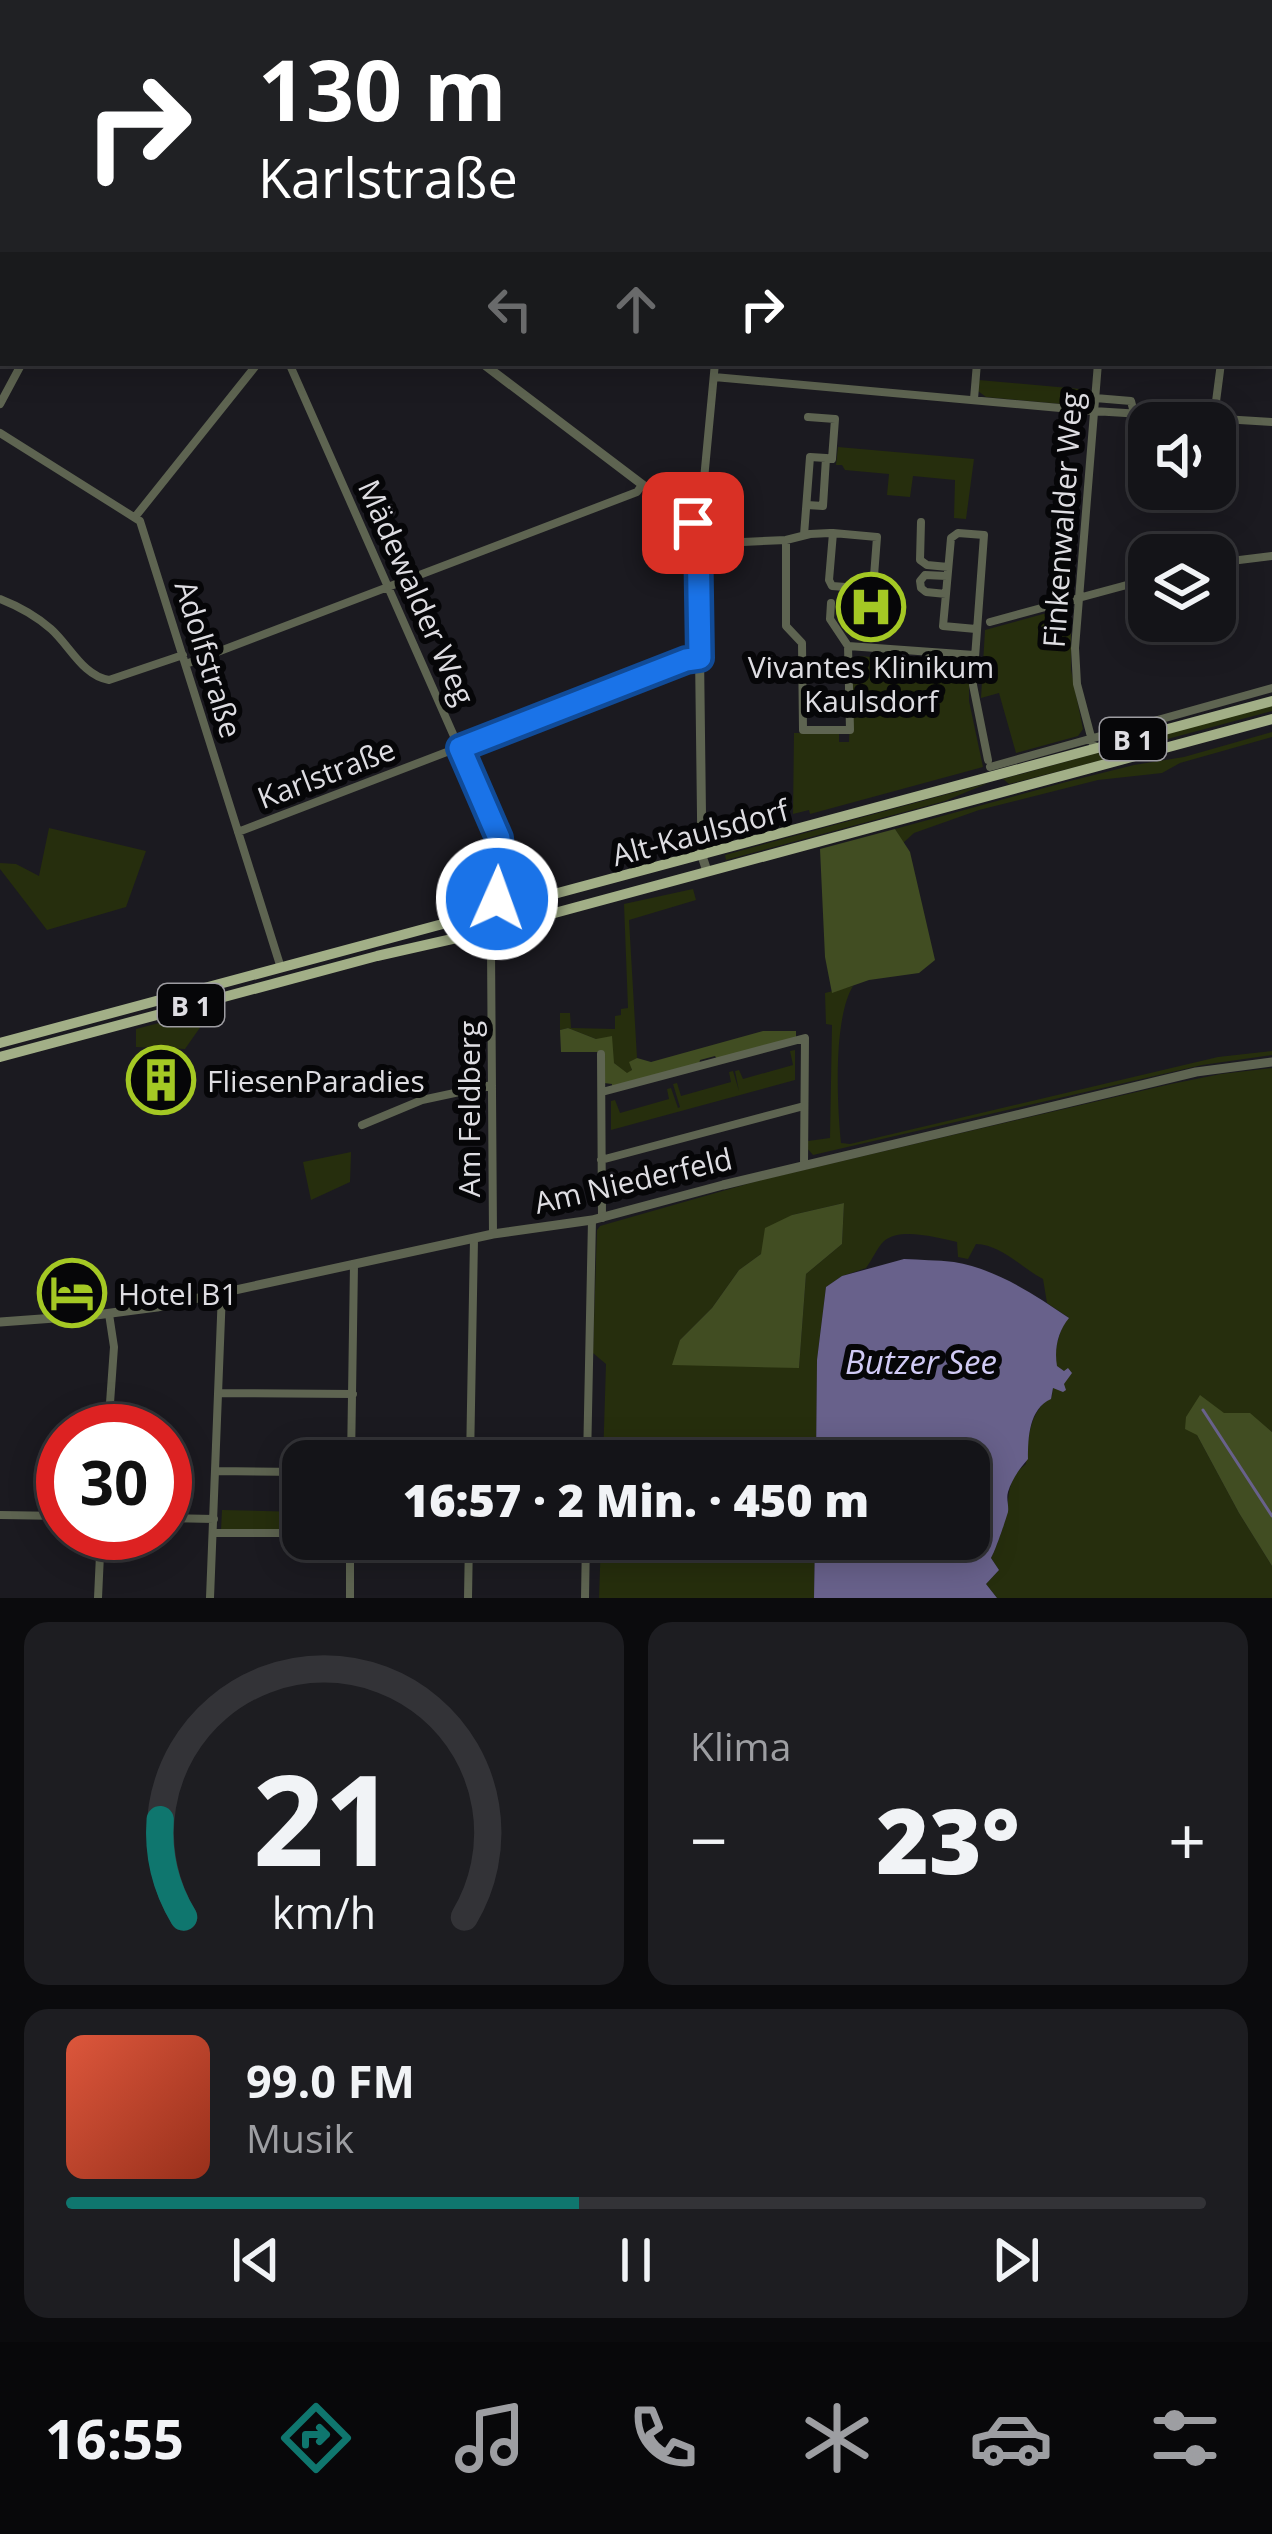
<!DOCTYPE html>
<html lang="de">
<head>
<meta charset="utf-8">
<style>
  body { margin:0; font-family:"Open Sans",sans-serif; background:#1d1d21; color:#f1f3f6; height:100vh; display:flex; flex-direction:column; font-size:45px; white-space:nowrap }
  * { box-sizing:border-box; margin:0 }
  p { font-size:39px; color:#9d9ea2 }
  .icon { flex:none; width:66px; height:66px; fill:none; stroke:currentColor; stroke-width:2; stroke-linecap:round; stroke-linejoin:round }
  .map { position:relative; height:1598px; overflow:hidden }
  .side { display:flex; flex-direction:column; gap:24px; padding:24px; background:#0b0b0d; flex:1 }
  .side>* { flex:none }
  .top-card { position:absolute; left:0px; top:0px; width:1272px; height:366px; box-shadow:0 6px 30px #0003,0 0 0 3px #333337; background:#202124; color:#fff; overflow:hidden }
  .buttons { position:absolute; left:1128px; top:402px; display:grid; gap:24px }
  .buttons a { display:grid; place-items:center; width:108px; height:108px; border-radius:24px; background:#141418; box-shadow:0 6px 30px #0003,0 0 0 3px #333337; font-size:60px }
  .speed { position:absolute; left:36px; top:1404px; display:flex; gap:24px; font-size:60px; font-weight:700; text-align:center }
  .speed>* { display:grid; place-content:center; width:156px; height:156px; border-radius:50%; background:#141418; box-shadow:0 6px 30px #0003,0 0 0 3px #333337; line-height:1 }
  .speed .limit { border:18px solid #d22; background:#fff; color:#111 }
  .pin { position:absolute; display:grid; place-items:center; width:102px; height:102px; color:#fff; margin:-51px; border-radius:24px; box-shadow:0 6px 18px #0006 }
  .me { position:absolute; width:132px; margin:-66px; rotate:2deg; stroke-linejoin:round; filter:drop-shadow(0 0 9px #0008) }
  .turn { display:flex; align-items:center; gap:42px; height:252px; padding:0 60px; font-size:54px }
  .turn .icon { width:156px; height:156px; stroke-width:2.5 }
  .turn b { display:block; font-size:84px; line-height:102px }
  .lanes { display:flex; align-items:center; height:114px; padding:0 60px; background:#0003; justify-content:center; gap:60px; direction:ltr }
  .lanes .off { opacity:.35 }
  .big { font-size:90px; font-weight:800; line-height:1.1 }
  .side .widget { flex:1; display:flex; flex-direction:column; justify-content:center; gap:18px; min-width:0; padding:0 42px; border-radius:24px; background:#1d1d21 }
  .side .dial { align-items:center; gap:0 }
  .dial svg { height:312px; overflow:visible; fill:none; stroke:#333337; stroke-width:7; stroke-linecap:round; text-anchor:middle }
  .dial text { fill:#f1f3f6; stroke:none }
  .song { display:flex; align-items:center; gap:36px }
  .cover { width:144px; height:144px; border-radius:18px; background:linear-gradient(135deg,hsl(10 70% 55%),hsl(10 70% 35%)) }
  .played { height:12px; border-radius:6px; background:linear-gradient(90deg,#0f766e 45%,#333337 45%) }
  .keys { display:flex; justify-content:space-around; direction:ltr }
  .heat { display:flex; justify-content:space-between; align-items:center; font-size:66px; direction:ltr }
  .side .tiles { flex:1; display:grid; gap:24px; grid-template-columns:1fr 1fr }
  .widget:last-child { grid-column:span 2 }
  .trip { position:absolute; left:282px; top:1440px; width:708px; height:120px; border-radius:24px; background:#141418; box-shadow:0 6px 30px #0003,0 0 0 3px #333337; font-weight:800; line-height:120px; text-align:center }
  .tab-bar { display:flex; height:192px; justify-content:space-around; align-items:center; background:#08080a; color:#9d9ea2 }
  .tab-bar .icon { width:84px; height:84px }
  .tab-bar .active { color:#0f766e }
  .tab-bar b { font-size:54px; color:#f1f3f6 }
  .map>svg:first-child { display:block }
  .green { fill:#262e0d; fill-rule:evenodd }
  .forest { fill:#414d22 }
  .water { fill:#68618b }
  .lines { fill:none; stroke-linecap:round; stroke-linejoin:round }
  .stream { stroke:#68618b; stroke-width:3 }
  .minor { stroke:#5e6451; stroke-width:8 }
  .tertiary { stroke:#5e6451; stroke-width:9 }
  .primary { stroke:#a2af87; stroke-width:10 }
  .tram { stroke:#9c9ba1; stroke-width:3 }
  .rail { stroke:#9c9ba1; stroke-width:3; stroke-dasharray:6 12; stroke-linecap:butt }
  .route-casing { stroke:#114b97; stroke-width:30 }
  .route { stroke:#1a73e8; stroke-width:21 }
  .labels { text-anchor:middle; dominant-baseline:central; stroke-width:12; stroke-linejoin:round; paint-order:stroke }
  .shield { fill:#060608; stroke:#9d9ca1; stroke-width:3 }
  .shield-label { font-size:27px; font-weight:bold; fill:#dedde2 }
  .street-label { font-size:30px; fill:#dedde2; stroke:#060608 }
  .poi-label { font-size:30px; fill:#dedde2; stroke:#060608; text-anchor:start }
  .water-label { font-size:33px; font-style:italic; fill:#d1cbf5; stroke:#060608 }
</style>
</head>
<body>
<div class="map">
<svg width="1272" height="1598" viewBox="0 0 1272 1598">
  <rect width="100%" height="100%" fill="#1b1a20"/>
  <path class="green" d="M979,380l112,10 -1,12 -7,4 -97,-9 -8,-6z
    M838,447l136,12 -8,60 -12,-1 1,-38 -42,-4 -3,21 -23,-2 2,-21 -44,-4 -3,-5h-6z
    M1065,608l6,5v57l12,59 -5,7 -62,17 -17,-60 -18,5 4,-68z
    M859,656l103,9 1,-6h6v42l14,66 -173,47 -1,-4 -16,4 1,-81h45v9h10l3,-77z
    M1272,705v6l-101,27 -34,13 -128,33 -6,-5z
    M1272,732v5l-92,26 -18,10 -64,7 -119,30 -65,23 -11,10 -8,-14 171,-47 68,-17 50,-8z
    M988,783l-43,18 -219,59 -1,-5z
    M49,828l97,23 -20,56 -79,23 -47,-61v-6l16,1 23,12z
    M693,889l3,11 -67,20 8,138 -7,4 2,9 -5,3 -13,-11 -18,-24 -28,-11 -8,2v-17h10l1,15 44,1v-13l6,-1v-6l7,-1 -4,-104z
    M853,986c-20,33 -16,118 -12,157l9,1 368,-87 54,-6v4l-70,10 -389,90 -6,-7 1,-7 22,-3 2,-113 -6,-1 -1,-31z
    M213,1009l-28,40 -49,-2v-18z
    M795,1050v30l-184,50v-29l4,-1 5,13 49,-14 -2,-10 4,-1 7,20 2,-1 -7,-23 4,-1 4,13 50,-14 -2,-10 4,-1 6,20 -4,-20 4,-1 4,9 50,-14 -3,-14z
    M1272,1068v364l-22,-18 -53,21 42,78 33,53v32h-275l-11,-14 13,-14 -8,-12c5,-9 15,-38 16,-48 2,-19 2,-33 19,-46 2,-25 3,-53 26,-68l1,-9 5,2 5,-5 1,-13 -8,-5c-2,-17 3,-35 12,-49l-21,-14 -4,-24c-23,-12 -41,-34 -67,-35l-8,15 -10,-2 -1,-15c-20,-4 -56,-15 -73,-1 -7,7 -12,19 -18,27l-24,8 -16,11 -9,73 -1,101h-213l3,-97 -13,-11 4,-123 3,-4 161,-46 410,-96 50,-10zM844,1203l-2,41 -36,30 -7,94 -119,-28 32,-32 27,-38 22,-16 31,-39z
    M351,1152l-1,30 -39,18 -8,-38z
    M222,1510l81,2v19l-82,-1z
    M601,1539h214l-1,59h-215z"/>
  <path class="forest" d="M895,829l15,23 25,108 -16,13 -50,7 -37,13 -7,-36 -5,-108z
    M568,1028l28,11 16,-3 2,27 13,10 5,-3 -3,-8 8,-4 14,4 112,-31h33v7l-79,21 -2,-3 -15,4 -1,5 -87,23v-4l-8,-1 -5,-31h-38l-1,-22z
    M844,1203l-2,41 -36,30 -7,94 -127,-3 8,-25 32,-32 27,-38 22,-16 4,-26 27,-13z
    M1200,1395l24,18h26l22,19v134l-33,-53 -42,-78 -12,-6 1,-12z"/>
  <path class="water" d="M904,1259c16,1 33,1 50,3 42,7 80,32 115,56 -11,13 -15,31 -12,48l7,5 4,-3 4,5 -8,11 2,6 -3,2 -10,-4 -2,11c-22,10 -23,38 -23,60 -8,9 -16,20 -20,33 -2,7 1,13 0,20 -2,7 -13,40 -17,46l8,12 -13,14 11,14h-183l1,-59h154v-78h-153l1,-101 9,-73 16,-11z"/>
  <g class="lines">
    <path class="stream" d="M1122,0v3
      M1203,1410l69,106"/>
    <path class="minor" d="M134,0v3
      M993,0v3
      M861,3v-3
      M1269,38l3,-21
      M0,143h3
      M0,321l3,1
      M289,363l210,475 3,33 -11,77 2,286
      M438,363h2
      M714,377l379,34 179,11
      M1095,398l36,3 3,12
      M974,399l3,-36
      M0,404l22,-41
      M1214,417l7,-54
      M0,433l140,88 141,447
      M807,505l16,1 3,-48 6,1 3,-40 -27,-2
      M135,517l123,-154
      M921,522l-1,38 7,5 21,2
      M693,523l8,-12 14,-148
      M804,535l6,-78 16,1
      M786,540v86l16,17 1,87h47l-2,-84 126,9
      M743,542l43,-2 24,-6 20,-1h3l44,4 -4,52 -41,-3 -3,-6 4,-47
      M1215,563l57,-7
      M947,576l-22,-1 -5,6 1,7 5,4 20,2 5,-56 7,-5 26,2 -11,150 15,75
      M946,594l-3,32 33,3
      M0,599c18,7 36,17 51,30 19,17 32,47 58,51l74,-25
      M831,603l-1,16 18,27
      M990,622l159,-43
      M186,664l451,-172 5,-7
      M1094,748l-17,-64 -2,-36 23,-285
      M990,767l282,-79
      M238,832l449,-172 13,-2
      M601,1054l1,164
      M602,1092l203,-54 -1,127
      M362,1125l60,-25 70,-15
      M601,1160l203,-54
      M220,1393l133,1
      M108,1431l6,-84 -5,-33
      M351,1461l3,-197
      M470,1461l4,-222
      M587,1461l5,-241
      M216,1471l87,1
      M0,1515l63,1
      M165,1518l49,1
      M213,1533h90
      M98,1598l3,-65
      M210,1598l12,-306
      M350,1598v-59
      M468,1598l1,-59
      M585,1598l1,-59"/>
    <path class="tertiary" d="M169,3l14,-3
      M695,3l13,-3
      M0,31h3
      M0,124l3,-1
      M482,363l211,160 5,8 4,325 5,15
      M0,1322l96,-7 61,-8 336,-73 99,-14 131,-35 473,-113 76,-10"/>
    <path class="primary" d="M0,1043l1272,-342
      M0,1057l377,-101 115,-26 780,-211"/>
    <path class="tram" d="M228,3l10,-3
      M257,3l12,-3
      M0,61l3,-1"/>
    <path class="rail" d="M280,3l12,-3
      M0,72h3"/>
  </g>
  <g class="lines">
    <g class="route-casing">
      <path id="route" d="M497,899l5,-28 -3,-33 -39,-90 226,-88 14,-2 -2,-127 -5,-8"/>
    </g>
    <use href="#route" class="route"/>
  </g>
  <defs>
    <g id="hospital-ring" transform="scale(3.45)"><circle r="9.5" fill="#060608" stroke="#a4c824" stroke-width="1.5"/><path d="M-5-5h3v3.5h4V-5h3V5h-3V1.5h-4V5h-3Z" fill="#a4c824"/></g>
    <g id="building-ring" transform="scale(3.45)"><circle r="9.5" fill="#060608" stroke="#a4c824" stroke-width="1.5"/><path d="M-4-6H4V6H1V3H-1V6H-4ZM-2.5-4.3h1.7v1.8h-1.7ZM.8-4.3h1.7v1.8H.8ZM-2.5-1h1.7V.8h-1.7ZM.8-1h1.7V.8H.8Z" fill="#a4c824"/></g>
    <g id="hotel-ring" transform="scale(3.45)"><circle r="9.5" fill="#060608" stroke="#a4c824" stroke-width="1.5"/><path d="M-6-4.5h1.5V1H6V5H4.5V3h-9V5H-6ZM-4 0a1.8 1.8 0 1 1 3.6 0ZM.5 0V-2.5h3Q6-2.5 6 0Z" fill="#a4c824"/></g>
  </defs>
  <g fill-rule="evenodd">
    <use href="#hospital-ring" x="871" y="607"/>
    <use href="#building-ring" x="161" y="1080"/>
    <use href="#hotel-ring" x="72" y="1293"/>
  </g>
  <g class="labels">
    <g class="shield">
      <rect x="1100" y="718" width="66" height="42" rx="9"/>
      <rect x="158" y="984" width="66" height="42" rx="9"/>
    </g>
    <g class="shield-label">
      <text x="1133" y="739">B 1</text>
      <text x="191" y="1005">B 1</text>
    </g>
    <g class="street-label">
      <text transform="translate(1062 520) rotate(-86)">Finkenwalder Weg</text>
      <text transform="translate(417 592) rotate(66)">Mädewalder Weg</text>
      <text transform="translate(209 659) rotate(73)">Adolfstraße</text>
      <text transform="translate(326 773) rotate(-21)">Karlstraße</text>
      <text transform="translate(700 832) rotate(-15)">Alt-Kaulsdorf</text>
      <text transform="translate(468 1109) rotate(-90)">Am Feldberg</text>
      <text transform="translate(633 1180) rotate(-13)">Am Niederfeld</text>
    </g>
    <g class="poi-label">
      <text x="871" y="666" text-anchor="middle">Vivantes Klinikum<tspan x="871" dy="34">Kaulsdorf</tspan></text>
      <text x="207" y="1080">FliesenParadies</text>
      <text x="118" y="1293">Hotel B1</text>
    </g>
    <g class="water-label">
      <text x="921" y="1361">Butzer See</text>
    </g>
  </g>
</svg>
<div class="buttons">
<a><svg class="icon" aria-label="sound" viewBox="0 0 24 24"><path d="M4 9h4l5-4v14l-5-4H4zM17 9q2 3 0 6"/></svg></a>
<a><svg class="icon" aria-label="layers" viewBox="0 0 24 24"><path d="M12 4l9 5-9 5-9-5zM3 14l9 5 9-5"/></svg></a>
</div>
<div class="speed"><div class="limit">30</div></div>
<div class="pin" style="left:693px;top:523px;background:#d93025"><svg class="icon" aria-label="arrive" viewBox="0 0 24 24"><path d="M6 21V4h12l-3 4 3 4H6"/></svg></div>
<svg class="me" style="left:497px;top:899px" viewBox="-20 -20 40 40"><circle r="17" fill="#1a73e8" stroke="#fff" stroke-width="3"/><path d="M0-11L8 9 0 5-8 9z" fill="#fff"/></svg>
<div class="trip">16:57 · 2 Min. · 450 m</div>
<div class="top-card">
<div class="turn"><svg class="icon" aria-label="right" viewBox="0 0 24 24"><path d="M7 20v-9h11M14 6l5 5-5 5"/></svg><div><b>130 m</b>Karlstraße</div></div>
<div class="lanes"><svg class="icon off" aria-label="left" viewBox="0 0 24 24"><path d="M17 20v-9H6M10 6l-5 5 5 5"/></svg><svg class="icon off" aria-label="ahead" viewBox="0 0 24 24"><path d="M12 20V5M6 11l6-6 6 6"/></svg><svg class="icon" aria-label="right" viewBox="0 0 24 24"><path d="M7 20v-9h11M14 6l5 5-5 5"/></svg></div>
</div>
</div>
<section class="side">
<div class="tiles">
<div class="widget dial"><svg viewBox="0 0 100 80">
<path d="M14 69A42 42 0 1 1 86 69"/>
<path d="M14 69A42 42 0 0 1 8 44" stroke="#0f766e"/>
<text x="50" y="56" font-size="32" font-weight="700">21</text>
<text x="50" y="72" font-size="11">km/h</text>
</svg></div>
<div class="widget"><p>Klima</p>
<div class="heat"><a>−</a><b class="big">23°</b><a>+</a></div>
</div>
<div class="widget">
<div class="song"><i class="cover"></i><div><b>99.0 FM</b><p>Musik</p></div></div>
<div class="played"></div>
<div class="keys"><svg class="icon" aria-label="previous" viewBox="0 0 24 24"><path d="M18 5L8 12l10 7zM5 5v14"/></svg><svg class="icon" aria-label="pause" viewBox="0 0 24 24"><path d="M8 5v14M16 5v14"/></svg><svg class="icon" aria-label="next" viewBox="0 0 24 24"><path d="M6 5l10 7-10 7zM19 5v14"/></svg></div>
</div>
</div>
</section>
<nav class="tab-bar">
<b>16:55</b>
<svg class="icon active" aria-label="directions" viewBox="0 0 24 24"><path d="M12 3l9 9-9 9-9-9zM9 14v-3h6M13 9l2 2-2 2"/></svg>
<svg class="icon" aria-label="music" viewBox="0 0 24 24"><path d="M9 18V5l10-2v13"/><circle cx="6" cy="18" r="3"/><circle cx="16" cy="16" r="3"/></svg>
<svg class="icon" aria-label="phone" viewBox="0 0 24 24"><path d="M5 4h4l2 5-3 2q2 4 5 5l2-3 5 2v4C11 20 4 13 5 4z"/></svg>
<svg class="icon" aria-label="climate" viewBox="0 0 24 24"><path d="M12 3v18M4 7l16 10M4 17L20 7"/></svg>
<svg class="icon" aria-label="car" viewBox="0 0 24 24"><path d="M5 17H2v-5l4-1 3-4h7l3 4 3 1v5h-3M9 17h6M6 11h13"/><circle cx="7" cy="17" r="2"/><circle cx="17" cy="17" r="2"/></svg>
<svg class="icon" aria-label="filters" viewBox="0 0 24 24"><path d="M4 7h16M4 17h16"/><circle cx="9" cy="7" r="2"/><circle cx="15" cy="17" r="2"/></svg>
</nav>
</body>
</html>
